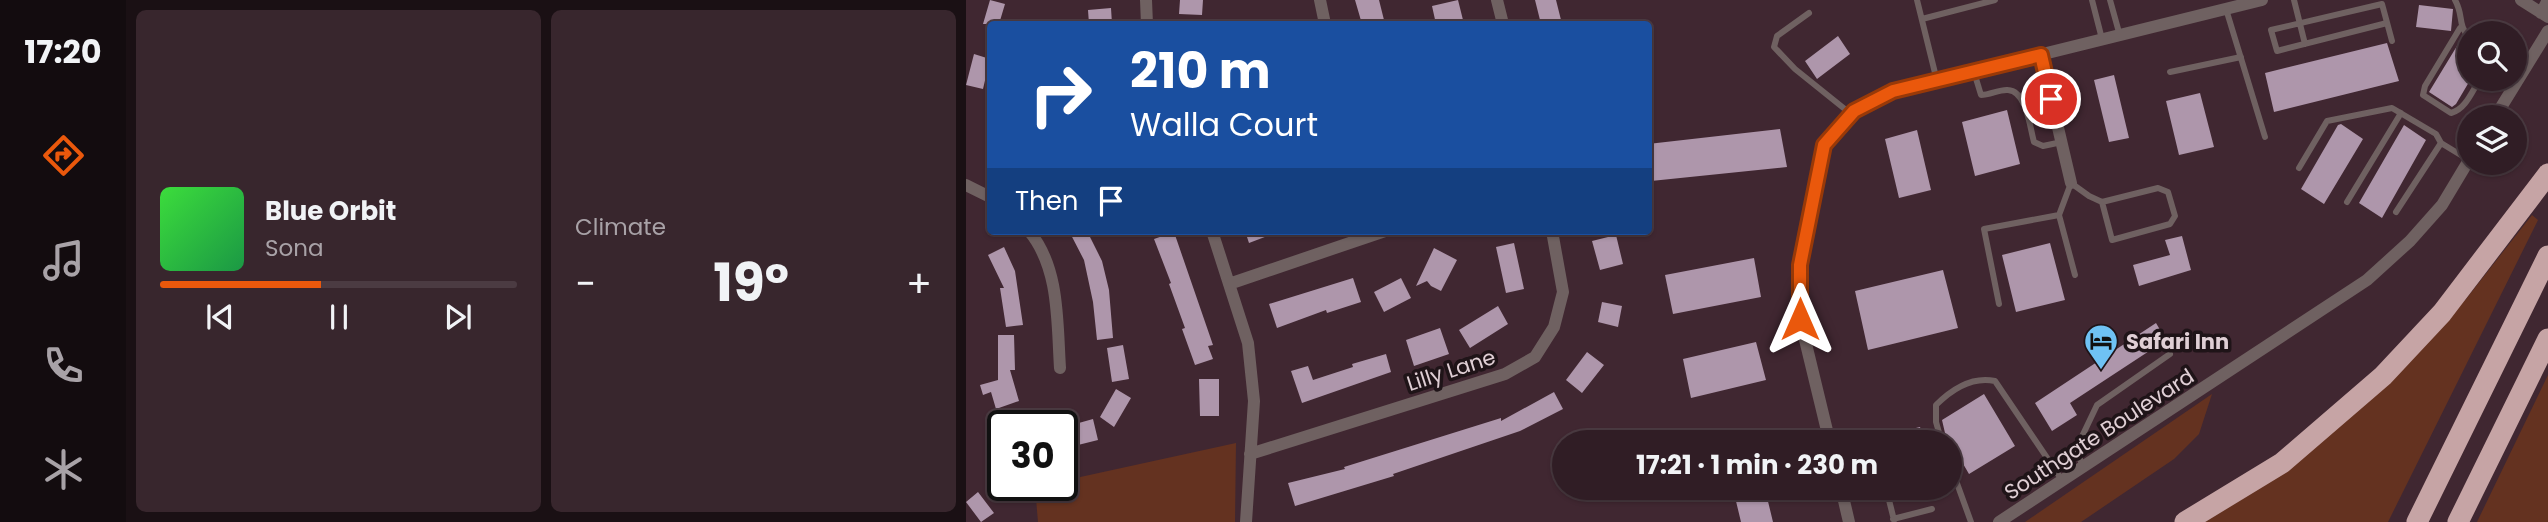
<!DOCTYPE html>
<html lang="en">
<head>
<meta charset="utf-8">
<style>
  body { margin:0; font-family:Poppins,sans-serif; background:#38262d; color:#f1f3f6; height:100vh; display:flex; flex-direction:column; font-size:26px; white-space:nowrap }
  * { box-sizing:border-box; margin:0 }
  p { font-size:23px; color:#a8a2a7 }
  .icon { flex:none; width:38px; height:38px; fill:none; stroke:currentColor; stroke-width:2; stroke-linecap:round; stroke-linejoin:round }
  .map { position:relative; flex:1; overflow:hidden }
  .panel { display:flex; flex-direction:column; gap:10px; padding:10px; background:#1a1014; width:840px }
  .panel>* { flex:none }
  .hud { position:absolute; left:21px; top:21px; width:665px; height:214px; border-radius:7px; box-shadow:0 2px 5px #0004,0 0 0 2px #4b3b42; background:#1a4fa0; color:#fff; overflow:hidden }
  .fabs { position:absolute; left:1491px; top:21px; display:grid; gap:14px }
  .fabs a { display:grid; place-items:center; width:70px; height:70px; border-radius:50%; background:#301d25; box-shadow:0 2px 5px #0004,0 0 0 2px #4b3b42; font-size:35px }
  .speed { position:absolute; left:21px; top:410px; display:flex; gap:14px; font-size:35px; font-weight:700; text-align:center }
  .speed>* { display:grid; place-content:center; width:91px; height:91px; border-radius:50%; background:#301d25; box-shadow:0 2px 5px #0004,0 0 0 2px #4b3b42; line-height:1 }
  .speed .limit { border:4px solid #111; border-radius:10px; background:#fff; color:#111 }
  .pin { position:absolute; display:grid; place-items:center; width:60px; height:60px; color:#fff; margin:-30px; border:4px solid #fff; border-radius:50%; box-shadow:0 2px 7px #0007 }
  .me { position:absolute; width:77px; margin:-38px; rotate:0deg; stroke-linejoin:round; filter:drop-shadow(0 0 5px #0008) }
  .turn { display:flex; align-items:center; gap:24px; height:147px; padding:0 28px; font-size:32px }
  .turn .icon { width:91px; height:91px; stroke-width:2.5 }
  .turn b { display:block; font-size:49px; line-height:60px }
  .then { display:flex; align-items:center; height:66px; padding:0 28px; background:#0003; gap:14px; font-size:26px }
  .big { font-size:52px; font-weight:700; line-height:1.1 }
  .panel .tile { flex:1; display:flex; flex-direction:column; justify-content:center; gap:10px; min-width:0; padding:0 24px; border-radius:10px; background:#38262d }
  .song { display:flex; align-items:center; gap:21px }
  .cover { width:84px; height:84px; border-radius:10px; background:linear-gradient(135deg,hsl(120 70% 55%),hsl(140 70% 35%)) }
  .played { height:7px; border-radius:4px; background:linear-gradient(90deg,#ea580c 45%,#4b3b42 45%) }
  .keys { display:flex; justify-content:space-around; direction:ltr }
  .heat { display:flex; justify-content:space-between; align-items:center; font-size:38px; direction:ltr }
  .panel .tiles { flex:1; display:grid; gap:10px; grid-template-columns:repeat(2,1fr) }
  .trip { position:absolute; left:586px; top:430px; width:410px; height:70px; border-radius:35px; background:#301d25; box-shadow:0 2px 5px #0004,0 0 0 2px #4b3b42; font-weight:700; line-height:70px; text-align:center }
  main { display:flex; flex:1; min-height:0 }
  .tab-bar { display:flex; flex-direction:column; width:126px; justify-content:space-around; align-items:center; background:#130c0f; color:#a8a2a7 }
  .tab-bar .icon { width:49px; height:49px }
  .tab-bar .active { color:#ea580c }
  .tab-bar b { font-size:32px; color:#f1f3f6 }
  .map>svg:first-child { display:block }
  .green { fill:#643220 }
  .building { fill:#ae96ab }
  .lines { fill:none; stroke-linecap:round; stroke-linejoin:round }
  .lane { stroke:#6f6161; stroke-width:6 }
  .street { stroke:#6f6161; stroke-width:12 }
  .highway { stroke:#c6a4a5; stroke-width:21 }
  .route-casing { stroke:#983908; stroke-width:18 }
  .route { stroke:#ea580c; stroke-width:12 }
  .labels { text-anchor:middle; dominant-baseline:central; stroke-width:7; stroke-linejoin:round; paint-order:stroke }
  .poi-label { font-size:21px; font-weight:bold; fill:#e0cfd5; stroke:#1f1418; text-anchor:start }
  .street-label { font-size:21px; fill:#e0cfd5; stroke:#1f1418 }
</style>
</head>
<body>
<main>
<nav class="tab-bar">
<b>17:20</b>
<svg class="icon active" aria-label="directions" viewBox="0 0 24 24"><path d="M12 3l9 9-9 9-9-9zM9 14v-3h6M13 9l2 2-2 2"/></svg>
<svg class="icon" aria-label="music" viewBox="0 0 24 24"><path d="M9 18V5l10-2v13"/><circle cx="6" cy="18" r="3"/><circle cx="16" cy="16" r="3"/></svg>
<svg class="icon" aria-label="phone" viewBox="0 0 24 24"><path d="M5 4h4l2 5-3 2q2 4 5 5l2-3 5 2v4C11 20 4 13 5 4z"/></svg>
<svg class="icon" aria-label="climate" viewBox="0 0 24 24"><path d="M12 3v18M4 7l16 10M4 17L20 7"/></svg>
</nav>
<section class="panel">
<div class="tiles">
<div class="tile">
<div class="song"><i class="cover"></i><div><b>Blue Orbit</b><p>Sona</p></div></div>
<div class="played"></div>
<div class="keys"><svg class="icon" aria-label="previous" viewBox="0 0 24 24"><path d="M18 5L8 12l10 7zM5 5v14"/></svg><svg class="icon" aria-label="pause" viewBox="0 0 24 24"><path d="M8 5v14M16 5v14"/></svg><svg class="icon" aria-label="next" viewBox="0 0 24 24"><path d="M6 5l10 7-10 7zM19 5v14"/></svg></div>
</div>
<div class="tile"><p>Climate</p>
<div class="heat"><a>−</a><b class="big">19°</b><a>+</a></div>
</div>
</div>
</section>
<div class="map">
<svg width="1582" height="522" viewBox="0 0 1582 522">
  <rect width="100%" height="100%" fill="#402731"/>
  <path class="green" d="M1566,215l6,5 -150,302h-183l202,-161 59,-62z
    M1582,375v147h-71z
    M1246,394l-13,40 -25,25 -93,63h-56z
    M270,443l-1,79h-197l-3,-35 27,-2v-4z"/>
  <path class="building" d="M24,0l15,4 -6,20h-16z
    M214,0h23l-1,15 -23,-1z
    M389,0h24l6,24h-23z
    M492,0l6,24h-28l-4,-18z
    M569,0h21l6,24h-21z
    M1453,5l34,4 -2,22 -35,-4z
    M145,8l1,16h-23l-1,-14z
    M872,36l12,18 -33,25 -12,-18z
    M1494,41l9,6v35l-13,22 -4,3 -23,-15z
    M1421,43l12,38 -125,31 -9,-39z
    M8,54l16,5 -7,30 -17,-4z
    M1148,75l15,63 -20,4 -15,-62z
    M1234,93l14,54 -35,8 -13,-54z
    M1041,110l13,54 -45,12 -13,-54z
    M1375,124l22,15 -39,65 -23,-15 37,-64z
    M1438,125l22,15 -44,78 -23,-15z
    M814,129l7,38 -136,14 -3,-37z
    M951,130l14,60 -32,8 -14,-59z
    M103,231h18l15,30 7,29 4,48 -16,2 -4,-38 -9,-42z
    M279,231h33v1l-29,11z
    M208,232l39,113 -5,1 5,13 -18,6 -13,-36 3,-1 -16,-44 2,-1 -17,-44z
    M650,235l7,29 -23,6 -8,-29z
    M1216,236l9,34 -52,16 -6,-21 37,-10 -5,-15z
    M548,243l10,46 -18,4 -10,-46z
    M1084,243l15,57 -49,12 -14,-57z
    M38,247l11,24 8,54 -17,2 -6,-39h4l-16,-33z
    M468,248l23,12 -16,31 -10,-5 -4,-5 -11,5z
    M788,258l7,39 -88,17 -8,-39z
    M977,270l15,58 -90,22 -13,-59z
    M387,278l8,24 -34,11 -1,-3 -49,18 -8,-24z
    M435,278l10,20 -27,14 -10,-20z
    M636,302l20,4 -4,21 -20,-5z
    M532,306l10,18 -38,24 -11,-18z
    M1190,323l10,17 -96,63 7,12 -25,16 -17,-28z
    M474,328l9,26 -35,12 -8,-26z
    M32,335h16l1,35h-5l9,31 -23,8 -5,-17 -8,3 -3,-10 18,-5z
    M790,342l10,38 -75,18 -8,-39z
    M157,345l6,34 -17,3 -5,-34z
    M621,352l17,13 -22,28 -16,-13z
    M420,354l5,18 -89,31 -11,-32 17,-5 5,14 40,-13 -1,-3z
    M233,379h20v37h-19z
    M150,389l15,9 -17,29 -14,-10z
    M588,392l9,17 -43,22 -127,43 1,2 -99,30 -7,-23 57,-14 -1,-2 157,-49v3z
    M1018,394l31,52 -46,28 -24,-41 -3,-13z
    M127,419l5,21 -24,6 -6,-20z
    M954,427l5,16h-53l-1,-4z
    M936,488h44v4l-40,10z
    M799,489l8,33h-32l-6,-25z
    M12,492l16,21 -13,9 -15,-20z"/>
  <g class="lines">
    <path class="lane" d="M951,0l20,81
      M1126,0l10,39
      M1144,0l10,36
      M1328,0l11,44
      M1489,0c9,16 2,23 14,38
      M1260,9l39,128
      M843,13l-32,23 -3,11 21,22 56,45
      M956,19l73,-19
      M1421,23l-110,28 -6,-21 111,-26 10,37
      M1494,28l-35,58 -2,9 28,18c15,-4 21,-22 29,-34
      M1008,72l7,23c9,0 19,-6 27,-5 19,1 22,39 26,52l9,4 19,-4
      M1204,72l71,-15
      M1333,168l28,-47 65,-13 44,26 5,9 28,17
      M1381,202l54,-89
      M1430,212l45,-69
      M1093,215l16,60
      M1033,304l-15,-75 75,-14 12,-32 18,13 13,6 10,38 58,-16 5,-8 -7,-24 -10,-4 -56,14
      M976,443l-6,-21v-17c16,-16 36,-29 59,-24l67,99
      M984,464l21,58
      M1117,467l-7,-18 21,-44 73,-51
      M920,488l8,32
      M927,519l39,-10"/>
    <path class="street" d="M180,0l1,24
      M354,0l5,24
      M531,0l6,24
      M1555,0l27,17
      M1575,13l7,-13
      M1075,55l30,128
      M1529,117l53,-86
      M0,185l24,12
      M63,231c31,37 28,92 31,137
      M246,231l36,112 6,58 -8,121
      M263,284l156,-53
      M864,443l-30,-124v-54l24,-120 30,-34 39,-20 369,-91
      M284,454l255,-80 30,-17 19,-30 9,-35 -11,-61
      M875,488l8,34
      M1033,522l368,-242 43,-39 32,-36 27,-45"/>
    <path class="highway" d="M1219,522l97,-59 101,-87 59,-63 106,-139
      M1451,522l131,-266
      M1492,522l90,-183"/>
  </g>
  <g class="lines">
    <g class="route-casing">
      <path id="route" d="M834,319v-54l24,-120 30,-34 39,-20 148,-36 10,44"/>
    </g>
    <use href="#route" class="route"/>
  </g>
  <defs>
    <g id="hotel-pin" transform="scale(1.75)"><path d="M0 17L-7.5 6A9.5 9.5 0 1 1 7.5 6Z" fill="#6fc2f4" stroke="#1f1418"/><path d="M-6-4.5h1.5V1H6V5H4.5V3h-9V5H-6ZM-4 0a1.8 1.8 0 1 1 3.6 0ZM.5 0V-2.5h3Q6-2.5 6 0Z" fill="#111"/></g>
  </defs>
  <g fill-rule="evenodd">
    <use href="#hotel-pin" x="1135" y="341"/>
  </g>
  <g class="labels">
    <g class="poi-label">
      <text x="1160" y="341">Safari Inn</text>
    </g>
    <g class="street-label">
      <text transform="translate(485 370) rotate(-18)">Lilly Lane</text>
      <text transform="translate(1133 434) rotate(-33)">Southgate Boulevard</text>
    </g>
  </g>
</svg>
<div class="fabs">
<a><svg class="icon" aria-label="search" viewBox="0 0 24 24"><circle cx="10" cy="10" r="6"/><path d="M15 15l6 6"/></svg></a>
<a><svg class="icon" aria-label="layers" viewBox="0 0 24 24"><path d="M12 4l9 5-9 5-9-5zM3 14l9 5 9-5"/></svg></a>
</div>
<div class="speed"><div class="limit">30</div></div>
<div class="pin" style="left:1085px;top:99px;background:#d93025"><svg class="icon" aria-label="arrive" viewBox="0 0 24 24"><path d="M6 21V4h12l-3 4 3 4H6"/></svg></div>
<svg class="me" style="left:834px;top:319px" viewBox="-20 -20 40 40"><path d="M0-17L14 15 0 8-14 15z" fill="#ea580c" stroke="#fff" stroke-width="4"/></svg>
<div class="trip">17:21 · 1 min · 230 m</div>
<div class="hud">
<div class="turn"><svg class="icon" aria-label="right" viewBox="0 0 24 24"><path d="M7 20v-9h11M14 6l5 5-5 5"/></svg><div><b>210 m</b>Walla Court</div></div>
<div class="then">Then<svg class="icon" aria-label="arrive" viewBox="0 0 24 24"><path d="M6 21V4h12l-3 4 3 4H6"/></svg></div>
</div>
</div>
</main>
</body>
</html>
